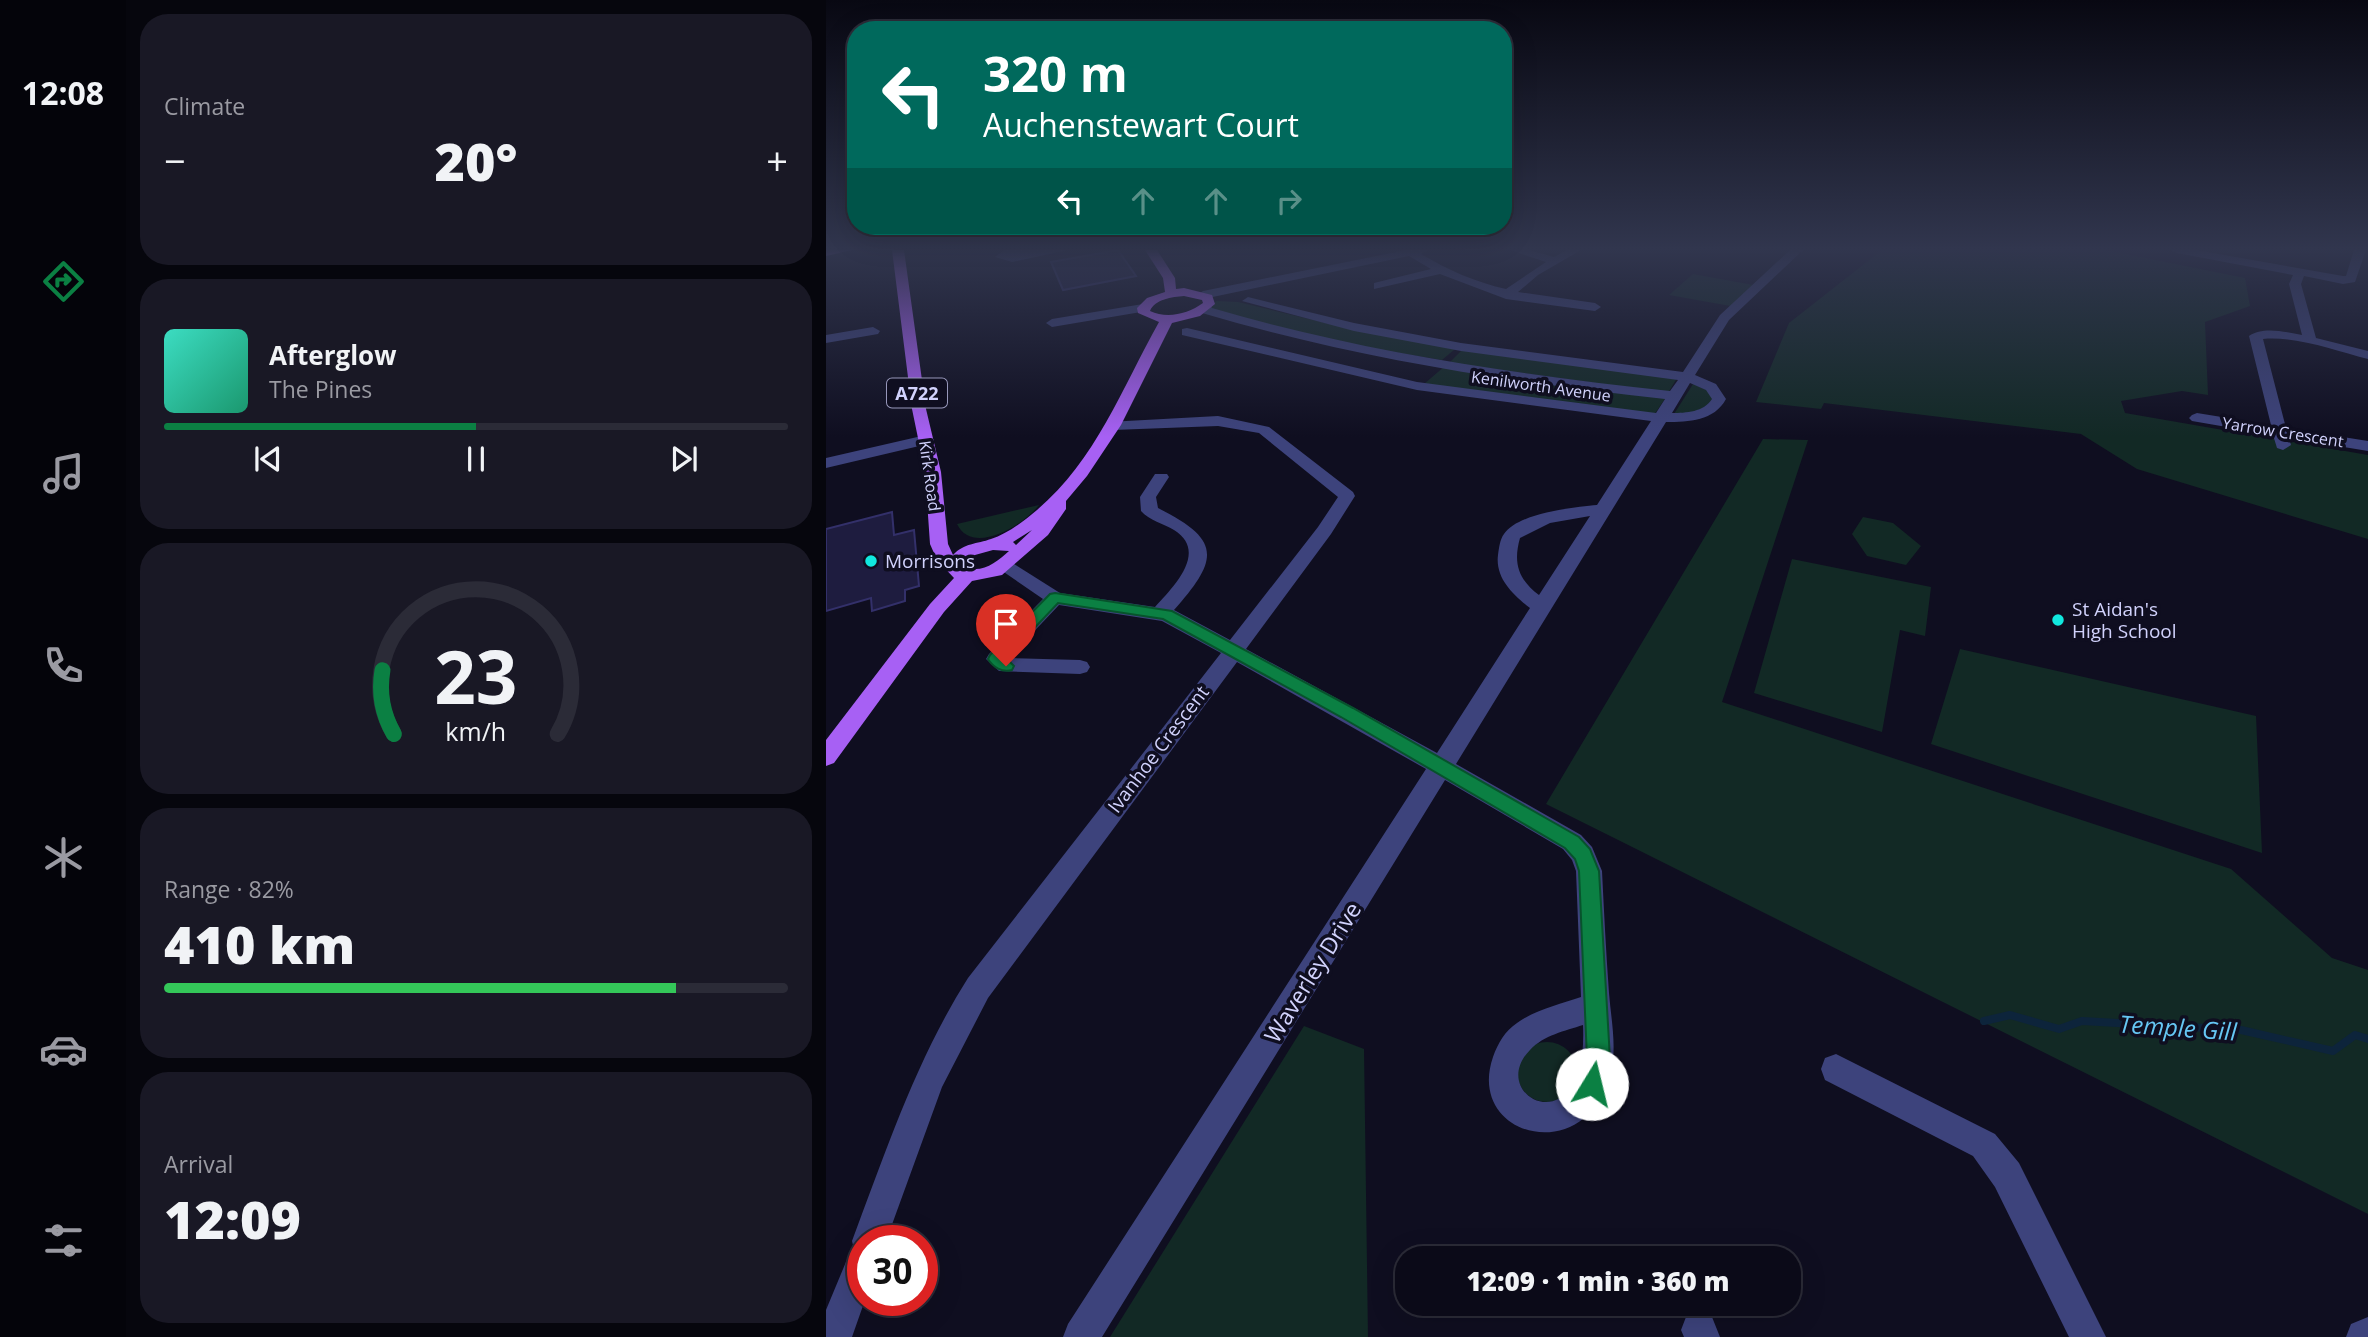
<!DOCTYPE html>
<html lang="en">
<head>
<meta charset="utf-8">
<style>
  body { margin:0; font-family:"Open Sans",sans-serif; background:#191825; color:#f1f3f6; height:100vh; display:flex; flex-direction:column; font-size:26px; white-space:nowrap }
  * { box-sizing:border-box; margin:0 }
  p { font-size:23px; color:#9a9aa2 }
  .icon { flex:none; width:38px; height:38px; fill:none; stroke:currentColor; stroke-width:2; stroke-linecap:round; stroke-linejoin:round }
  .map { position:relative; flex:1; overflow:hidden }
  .drawer { display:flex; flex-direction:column; gap:14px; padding:14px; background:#06060d; width:700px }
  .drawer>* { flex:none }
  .guide { position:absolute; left:21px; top:21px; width:665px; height:214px; border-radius:28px; box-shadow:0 7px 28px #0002,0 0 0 2px #2b2b37; background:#00695c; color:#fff; overflow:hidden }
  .speed { position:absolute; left:21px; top:1225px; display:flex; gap:14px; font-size:35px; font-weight:700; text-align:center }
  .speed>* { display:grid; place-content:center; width:91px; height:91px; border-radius:50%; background:#0b0a18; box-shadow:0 7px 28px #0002,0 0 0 2px #2b2b37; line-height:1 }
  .speed .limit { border:10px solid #d22; background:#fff; color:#111 }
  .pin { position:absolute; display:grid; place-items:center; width:60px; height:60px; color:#fff; margin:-72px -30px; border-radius:50% 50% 50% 0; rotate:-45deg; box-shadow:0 0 7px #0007 }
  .pin .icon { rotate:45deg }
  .me { position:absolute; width:77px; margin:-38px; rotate:9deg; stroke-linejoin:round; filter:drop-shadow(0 0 5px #0008) }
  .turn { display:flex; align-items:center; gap:24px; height:147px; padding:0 21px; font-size:32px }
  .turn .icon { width:91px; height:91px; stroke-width:2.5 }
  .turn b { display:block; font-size:49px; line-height:60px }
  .lanes { display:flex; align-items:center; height:66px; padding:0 21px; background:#0003; justify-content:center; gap:35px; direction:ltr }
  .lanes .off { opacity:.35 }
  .big { font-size:52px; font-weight:800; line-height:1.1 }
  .drawer .widget { flex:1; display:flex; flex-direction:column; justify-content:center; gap:10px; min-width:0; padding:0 24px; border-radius:28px; background:#191825 }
  .drawer .dial { align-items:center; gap:0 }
  .dial svg { height:182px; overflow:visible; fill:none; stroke:#2b2b37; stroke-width:7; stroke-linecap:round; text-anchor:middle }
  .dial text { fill:#f1f3f6; stroke:none }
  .song { display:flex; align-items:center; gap:21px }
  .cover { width:84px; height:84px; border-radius:10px; background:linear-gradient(135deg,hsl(170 70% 55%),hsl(160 70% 35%)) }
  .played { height:7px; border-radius:4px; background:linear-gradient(90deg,#0b8043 50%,#2b2b37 50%) }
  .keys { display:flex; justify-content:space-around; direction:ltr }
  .heat { display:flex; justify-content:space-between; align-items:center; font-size:38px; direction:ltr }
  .charge { height:10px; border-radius:5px; background:linear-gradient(90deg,#34c759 82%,#2b2b37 0) }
  .trip { position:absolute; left:569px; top:1246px; width:406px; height:70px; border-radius:28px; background:#0b0a18; box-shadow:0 7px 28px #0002,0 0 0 2px #2b2b37; font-weight:800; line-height:70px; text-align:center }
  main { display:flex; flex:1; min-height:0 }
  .dock { display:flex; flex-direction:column; width:126px; justify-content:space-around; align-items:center; background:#04040a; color:#9a9aa2 }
  .dock .icon { width:49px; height:49px }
  .dock .current { color:#0b8043 }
  .dock b { font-size:32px; color:#f1f3f6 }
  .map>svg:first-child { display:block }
  .green { fill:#122925 }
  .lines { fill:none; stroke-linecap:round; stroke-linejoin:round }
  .stream { stroke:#0d243b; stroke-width:8 }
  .building { fill:#1e1c3f; stroke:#33306a; stroke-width:2 }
  .minor { fill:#3d437c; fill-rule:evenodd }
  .major { fill:#a760f4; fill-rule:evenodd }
  .route { fill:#0b8043; stroke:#07532c; stroke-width:2 }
  .poi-dot { fill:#11e8df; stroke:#0f0e20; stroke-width:2.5 }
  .labels { text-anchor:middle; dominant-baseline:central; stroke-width:7; stroke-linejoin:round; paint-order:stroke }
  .far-street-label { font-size:16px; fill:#d1d2fc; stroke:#0f0e20 }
  .shield { fill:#0f0e20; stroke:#9797ba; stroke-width:2 }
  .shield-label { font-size:18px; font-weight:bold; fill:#d1d2fc }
  .poi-label { font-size:19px; fill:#d1d2fc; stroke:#0f0e20; text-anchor:start }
  .street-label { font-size:19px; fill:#d1d2fc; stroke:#0f0e20 }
  .near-street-label { font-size:23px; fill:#d1d2fc; stroke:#0f0e20 }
  .near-water-label { font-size:24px; font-style:italic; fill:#66c7f4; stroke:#0f0e20 }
</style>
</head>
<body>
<main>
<nav class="dock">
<b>12:08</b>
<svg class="icon current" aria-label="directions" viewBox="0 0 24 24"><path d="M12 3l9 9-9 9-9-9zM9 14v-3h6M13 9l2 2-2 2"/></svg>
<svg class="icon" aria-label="music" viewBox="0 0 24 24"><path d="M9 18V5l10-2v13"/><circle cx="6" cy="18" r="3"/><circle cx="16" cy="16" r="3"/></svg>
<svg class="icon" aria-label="phone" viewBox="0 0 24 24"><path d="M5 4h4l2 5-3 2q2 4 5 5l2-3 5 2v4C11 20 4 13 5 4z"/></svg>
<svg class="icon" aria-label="climate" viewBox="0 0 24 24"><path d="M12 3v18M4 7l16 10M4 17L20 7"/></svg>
<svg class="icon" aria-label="car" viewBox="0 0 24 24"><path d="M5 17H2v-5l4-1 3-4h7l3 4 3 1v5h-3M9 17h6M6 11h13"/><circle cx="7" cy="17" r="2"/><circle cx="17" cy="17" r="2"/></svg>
<svg class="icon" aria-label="filters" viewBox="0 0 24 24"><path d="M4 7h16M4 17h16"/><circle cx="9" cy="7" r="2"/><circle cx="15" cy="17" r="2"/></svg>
</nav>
<section class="drawer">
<div class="widget"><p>Climate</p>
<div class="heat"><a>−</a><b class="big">20°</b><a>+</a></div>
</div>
<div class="widget">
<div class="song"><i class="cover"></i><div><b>Afterglow</b><p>The Pines</p></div></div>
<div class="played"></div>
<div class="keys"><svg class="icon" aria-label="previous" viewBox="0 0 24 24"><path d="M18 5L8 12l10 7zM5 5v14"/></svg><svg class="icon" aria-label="pause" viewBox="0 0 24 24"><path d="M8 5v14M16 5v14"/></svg><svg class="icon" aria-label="next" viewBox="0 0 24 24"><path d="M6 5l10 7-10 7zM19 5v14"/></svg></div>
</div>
<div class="widget dial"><svg viewBox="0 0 100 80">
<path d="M14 69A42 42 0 1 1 86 69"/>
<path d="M14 69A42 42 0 0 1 9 41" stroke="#0b8043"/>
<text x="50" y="56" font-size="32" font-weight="700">23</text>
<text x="50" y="72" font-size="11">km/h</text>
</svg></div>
<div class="widget"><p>Range · 82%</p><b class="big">410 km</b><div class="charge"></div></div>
<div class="widget"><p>Arrival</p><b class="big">12:09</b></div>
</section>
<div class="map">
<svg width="1542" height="1337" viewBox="0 0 1542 1337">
  <rect width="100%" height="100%" fill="#0f0e20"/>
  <path class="green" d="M1056,250h224l139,28 5,28 -45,16 3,73 -26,-4 -61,10 4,12 243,42v84l-231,-70 -56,-35 -257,-31 -3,6 -65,-7 33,-79z
    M867,274l66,12 -23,21 -67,-12z
    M391,301l21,1 113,27 104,20 -13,11 -93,-15 -144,-37z
    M637,349l214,29 -9,15 -219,-30z
    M619,366l221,31 -12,18 -230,-31z
    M867,384l19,8 2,9 -10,10 -30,3z
    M937,439l45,1 -86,262 509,167 101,89 36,12v244l-822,-410z
    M213,505c-14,19 -66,52 -82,19z
    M1037,517l30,6 28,23 -15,19 -39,-9 -15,-22z
    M966,559l139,28 -6,49 -25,-6 -18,102 -128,-39z
    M1134,649l296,67 6,137 -331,-109z
    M478,1026l60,23 4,288h-258z
    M691 1072a30 30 0 1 1 60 0a30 30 0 1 1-60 0Z"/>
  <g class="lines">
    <path class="stream" d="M1158,1021l26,-6 49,14 23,-8 159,9 92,21 22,-16 13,4"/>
  </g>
  <path class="building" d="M292,250l18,26 -73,14 -12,-28z
    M66,512l2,23 20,-5 5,56 -14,4v11l-33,10 -1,-13 -45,13v-82z"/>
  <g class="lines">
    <path class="minor" d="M178,250h64l-56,12 -17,-5z
      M580,250h22l-7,4c27,16 54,28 85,35l40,-27 -36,-12h19l25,7 13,-7h14l-43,25 -20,17 77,11 6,4 -6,4 -89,-12 -66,-25 -66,15v-6l57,-14 -22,-13 -206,43 -6,-4 6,-4z
      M964,250h13l-74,70 -34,55 21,9 10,15c-12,22 -37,23 -60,23l-210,342 125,71 11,12 10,24c2,41 4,81 7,122 2,26 8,53 2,79 -23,97 -146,66 -118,-15 5,-14 12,-26 24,-34 18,-13 43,-19 64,-26l-5,-126 -4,-11 -9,-11 -118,-69 -343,557h-39l5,-13 358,-555 -189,-107 -249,336 -46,89 -56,154h-23v59h2l-13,37h-26v-27l27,-65 -1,-4c34,-90 64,-181 116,-263l253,-325 -59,-32 -103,-16 -50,53 71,2 7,2 3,5 -3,5 -7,2 -81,-3 -13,-12 3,-5 54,-55 -48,-33 9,-6 7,2 49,31 95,14c18,-20 54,-55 19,-77 -10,-6 -25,-10 -33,-19l-1,-14 15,-23h12l2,3 -13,20 2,11c64,32 61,51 16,102l56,30 88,-113 20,-30 -79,-64 -41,-7 -105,4 -8,-5 3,-3 110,-6 51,11 84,65 2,4 -24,38 -85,115 191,104 93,-145c-17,-13 -35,-30 -32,-53 1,-7 2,-16 6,-21 14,-21 70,-27 93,-29l54,-84 -234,-31 -235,-55v-6l5,-1 230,54 239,31 9,-14c-157,-17 -311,-41 -463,-86v-9h8l2,4c150,44 303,66 458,83l8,-11 -217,-29 -107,-20 -112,-30 6,-4 106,26 107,20 222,29 37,-57zM864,383l16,7 6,9c-8,13 -26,14 -40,14zM764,516l-51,79c-21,-16 -26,-32 -19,-57l30,-15zM757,1025c6,124 -99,72 -53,25 14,-15 35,-19 53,-25z
      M1345,250h25l147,26h3l8,-26h12l-11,32 -12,2 -39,-8 -3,8 15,54 52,13v8c-33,-8 -70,-23 -105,-20l23,89 82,13v10l-79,-13 2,7 -8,5 -6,-2 -4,-13 -81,-14 -3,-3 3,-3 5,-2 74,12 -22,-89c14,-10 37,-4 53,-1l-13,-51 4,-9 -116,-22z
      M317,304l6,4 -2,3 -95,16 -6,-4 6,-4z
      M47,327l7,4 -2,3 -52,9v-8z
      M100,435l6,2 2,3 -2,3 -106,25v-10z
      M1010,1054l159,80 24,29 87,174h-37l-74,-150 -22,-31 -148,-76 -4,-11 4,-11z
      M873,1312l13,5 8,20h-36l-3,-7 5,-13z
      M1542,1317v20h-22l5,-13z"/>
    <path class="major" d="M0,250h26l-26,6z
      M66,250h12l22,159 15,63 7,72 5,11c11,-12 24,-11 38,-16 16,-5 33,-18 46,-29 59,-50 85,-122 122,-188l-21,-9 -1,-5 10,-10 18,-6 -2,-14 -18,-28h12l18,28 1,11 8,-1 28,7 3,9 -15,12 -28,7 -51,102 -34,51 -21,25v8l-18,26 -46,40 -30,6 -28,31 -110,151 -8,3v-26l104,-136 24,-26 -17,-18 -7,-16 -5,-72 -13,-63zM358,296l18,4 1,3c-15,11 -36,16 -53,8 5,-12 22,-14 34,-15zM206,530l-16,15 -3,-3zM167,550l16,1c-12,11 -27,23 -44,16l10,-12z"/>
  </g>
  <linearGradient id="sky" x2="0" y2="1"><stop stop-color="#080812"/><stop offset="0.57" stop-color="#31364e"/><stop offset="1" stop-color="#31364e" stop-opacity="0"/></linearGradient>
  <rect width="1542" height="437" fill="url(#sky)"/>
  <path class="route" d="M229,593l117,18 181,97 226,129 11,12 9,22 11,188 -10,33 -8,4 -8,-4 -4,-8 7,-25 -8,-188 -4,-12 -10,-11 -224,-131 -178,-98 -105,-16 -52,55 8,8 -2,4c-10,3 -19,-3 -24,-11l2,-4 60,-61z"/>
  <g class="poi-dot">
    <circle cx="45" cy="561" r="7"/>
    <circle cx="1232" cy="620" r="7"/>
  </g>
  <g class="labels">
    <g class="far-street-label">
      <text transform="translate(715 386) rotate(8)">Kenilworth Avenue</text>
      <text transform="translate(1457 432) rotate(9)">Yarrow Crescent</text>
      <text transform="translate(104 476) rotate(82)">Kirk Road</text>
    </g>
    <rect class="shield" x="61" y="378.5" width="60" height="29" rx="5"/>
    <g class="shield-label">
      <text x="91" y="393">A722</text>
    </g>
    <g class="poi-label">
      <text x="59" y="561">Morrisons</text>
      <text x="1246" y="609">St Aidan's<tspan x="1246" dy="22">High School</tspan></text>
    </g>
    <g class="street-label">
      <text transform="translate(332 749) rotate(-53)">Ivanhoe Crescent</text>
    </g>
    <g class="near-street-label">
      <text transform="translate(486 972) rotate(-58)">Waverley Drive</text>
    </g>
    <g class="near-water-label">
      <text transform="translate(1352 1027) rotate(4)">Temple Gill</text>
    </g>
  </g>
</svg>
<div class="speed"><div class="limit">30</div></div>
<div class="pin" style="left:180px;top:666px;background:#d93025"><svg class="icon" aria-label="arrive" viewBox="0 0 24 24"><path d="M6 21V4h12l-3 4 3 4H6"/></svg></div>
<svg class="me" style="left:766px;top:1084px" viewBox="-20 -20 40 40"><circle r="19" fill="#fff"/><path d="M0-13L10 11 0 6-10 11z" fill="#0b8043"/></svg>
<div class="trip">12:09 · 1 min · 360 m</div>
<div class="guide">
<div class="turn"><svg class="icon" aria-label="left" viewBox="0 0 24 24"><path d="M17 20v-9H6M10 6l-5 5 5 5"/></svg><div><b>320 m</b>Auchenstewart Court</div></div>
<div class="lanes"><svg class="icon" aria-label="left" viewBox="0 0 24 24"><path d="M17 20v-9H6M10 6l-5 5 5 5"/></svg><svg class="icon off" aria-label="ahead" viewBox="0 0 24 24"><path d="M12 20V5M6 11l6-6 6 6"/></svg><svg class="icon off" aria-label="ahead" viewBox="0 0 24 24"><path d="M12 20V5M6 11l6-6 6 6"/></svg><svg class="icon off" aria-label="right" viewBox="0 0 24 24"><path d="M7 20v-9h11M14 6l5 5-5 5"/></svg></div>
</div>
</div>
</main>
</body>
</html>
